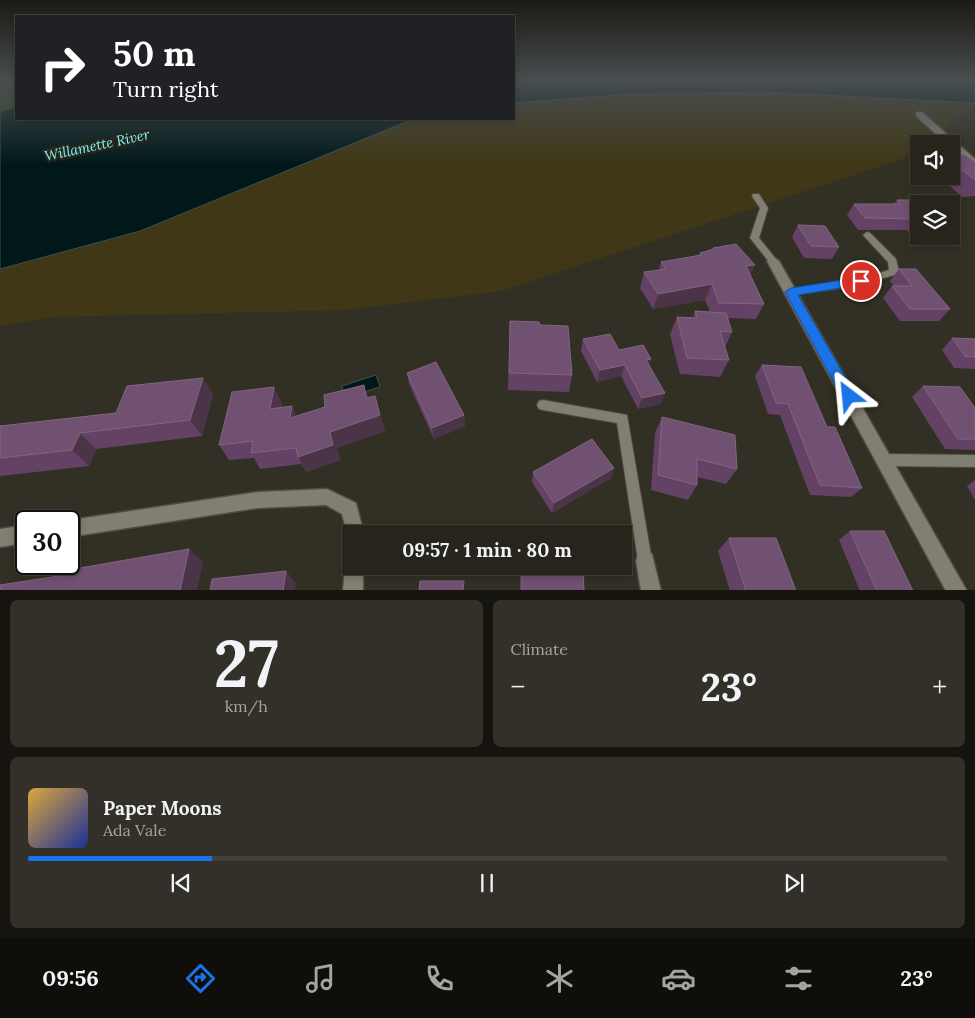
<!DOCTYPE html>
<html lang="en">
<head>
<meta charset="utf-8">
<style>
  body { margin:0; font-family:Lora,serif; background:#323028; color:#f1f3f6; height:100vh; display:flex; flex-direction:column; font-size:19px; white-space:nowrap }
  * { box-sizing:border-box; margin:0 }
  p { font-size:16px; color:#a4a4a3 }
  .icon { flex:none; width:28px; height:28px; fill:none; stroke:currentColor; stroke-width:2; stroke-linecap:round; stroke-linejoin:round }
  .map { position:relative; height:590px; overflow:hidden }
  .drawer { display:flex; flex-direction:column; gap:10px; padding:10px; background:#15140f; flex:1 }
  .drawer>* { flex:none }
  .top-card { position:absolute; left:15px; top:15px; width:500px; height:105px; border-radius:0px; box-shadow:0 2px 8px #0003,0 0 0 1px #42413a; background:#202124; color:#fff; overflow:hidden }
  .controls { position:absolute; left:910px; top:135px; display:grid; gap:10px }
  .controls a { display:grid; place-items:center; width:50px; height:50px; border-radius:0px; background:#26241b; box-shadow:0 2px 8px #0003,0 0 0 1px #42413a; font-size:25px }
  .speed { position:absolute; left:15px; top:510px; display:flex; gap:10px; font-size:25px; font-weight:700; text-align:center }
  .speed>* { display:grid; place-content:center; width:65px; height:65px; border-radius:50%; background:#26241b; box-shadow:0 2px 8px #0003,0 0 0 1px #42413a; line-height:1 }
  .speed .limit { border:2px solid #111; border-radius:8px; background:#fff; color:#111 }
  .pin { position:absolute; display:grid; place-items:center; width:42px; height:42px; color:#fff; margin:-21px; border:2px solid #fff; border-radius:50%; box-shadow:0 1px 5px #0007 }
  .me { position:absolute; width:55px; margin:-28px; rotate:331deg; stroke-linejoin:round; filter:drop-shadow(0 0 4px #0008) }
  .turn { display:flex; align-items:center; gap:18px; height:105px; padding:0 15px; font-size:22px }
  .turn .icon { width:65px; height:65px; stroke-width:2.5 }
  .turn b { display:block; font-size:35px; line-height:42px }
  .big { font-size:38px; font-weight:700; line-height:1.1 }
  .drawer .card { flex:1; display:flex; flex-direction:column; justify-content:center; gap:8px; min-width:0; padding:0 18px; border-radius:8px; background:#323028 }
  .drawer .dial { align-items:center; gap:0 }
  .dial b { font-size:65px; line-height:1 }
  .song { display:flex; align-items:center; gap:15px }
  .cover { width:60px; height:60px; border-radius:8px; background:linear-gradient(135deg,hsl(40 70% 55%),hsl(230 70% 35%)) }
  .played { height:5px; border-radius:2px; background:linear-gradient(90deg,#1a73e8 20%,#42413a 20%) }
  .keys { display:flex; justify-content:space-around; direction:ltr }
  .heat { display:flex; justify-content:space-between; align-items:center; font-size:28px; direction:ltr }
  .drawer .tiles { flex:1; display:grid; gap:10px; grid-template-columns:1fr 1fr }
  .card:last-child { grid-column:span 2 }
  .trip { position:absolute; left:342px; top:525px; width:290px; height:50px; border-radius:0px; background:#26241b; box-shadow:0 2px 8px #0003,0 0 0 1px #42413a; font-weight:700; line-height:50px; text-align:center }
  .tabs { display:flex; height:80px; justify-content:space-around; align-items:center; background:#0f0e0b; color:#a4a4a3 }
  .tabs .icon { width:35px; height:35px }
  .tabs .on { color:#1a73e8 }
  .tabs b { font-size:22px; color:#f1f3f6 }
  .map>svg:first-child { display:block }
  .green { fill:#32451b }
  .sand { fill:#3f3716 }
  .water { fill:#01181a; stroke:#40504f }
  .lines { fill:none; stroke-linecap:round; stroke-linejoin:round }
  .lane-casing { stroke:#4e4c42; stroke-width:2 }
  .street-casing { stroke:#4e4c42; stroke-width:3 }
  .lane { fill:#817f71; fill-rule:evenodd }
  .street { fill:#817f71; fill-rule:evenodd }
  .wall { fill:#644266 }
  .shaded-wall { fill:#4b3447 }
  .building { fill:#705171; stroke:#80667f }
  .route { fill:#1a73e8; stroke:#114b97 }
  .labels { text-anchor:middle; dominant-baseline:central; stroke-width:5; stroke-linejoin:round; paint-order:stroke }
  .far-water-label { font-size:14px; font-style:italic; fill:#7af3fa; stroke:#28261a }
</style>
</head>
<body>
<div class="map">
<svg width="975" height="591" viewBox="0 0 975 591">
  <rect width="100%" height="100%" fill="#323024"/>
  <path class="green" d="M16,81v26l-16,4v-29z"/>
  <path class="sand" d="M765,92l210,11v2l-51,39h-5v3l-16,12 -402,132 -155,19 -293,7 -53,9v-57l140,-38 273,-112h101v-16l119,-9z"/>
  <path class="water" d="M514,81h461v22l-210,-11 -132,2 -119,9z
    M16,107v12h397l-273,112 -140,38v-158z
    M376,375l4,12 -35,11 -3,-12z"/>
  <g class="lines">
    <g class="lane-casing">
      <path id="lane" d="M753,194h6l9,14 -9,30 17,21 2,2 -2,2h-6l-20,-25 10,-30 -8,-12z
        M867,232l3,1 26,26 3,13 -2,2 -39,12 -67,9 -4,-1 -1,-2 1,-2 4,-1 67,-10 31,-9 -1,-8 -25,-27z
        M543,400l84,15 25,146 -2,5 -5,2 -5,-2 -2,-5 -21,-138 -74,-13 -4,-1 -2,-4 2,-4z
        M884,454l91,1v12l-91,-1 -5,-2 -2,-4 2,-4z"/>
    </g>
    <g class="street-casing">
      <path id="street" d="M916,112h6l53,47v8l-24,-19v-4h-4l-31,-28z
        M773,257l6,4 188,330h-21l-179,-330z
        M327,489l29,14 8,31h-13v7l-2,-1 -7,-26 -16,-9 -68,3 -189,29v-16h-5l194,-29z
        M26,525v18l-26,4v-18z
        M645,552l7,2 9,37h-20l-5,-30 2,-7z
        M351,558v8h12v25h-20l2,-25 2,-7z"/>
    </g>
    <use href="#lane" class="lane"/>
    <use href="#street" class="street"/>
  </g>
  <path class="wall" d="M951,155l24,7v34l-13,1 -23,-21h12z
    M897,200l22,4v30h-9l-3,-4h-49l-11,-15 7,-11h40z
    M798,225l41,22 -7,12 -28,-1 -12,-21z
    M713,248l37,27 14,29 -8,15 -28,-1 4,14 -7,15 4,13 -9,17 -40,-3 -10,-40 7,-17 16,1 2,-7 15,1 -5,-12 -52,9 -13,-21 4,-16 15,-2 2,-8 38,-6 1,-3 12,-3z
    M899,269l51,40 -11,12h-39l-17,-23 9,-12h2l-4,-5z
    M510,321l30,4 32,50 -3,17 -61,-2z
    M952,338l23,1v30l-21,-1 -12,-18z
    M583,339l68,20 -2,7 16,27 -5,11 -22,5 -17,-33 -24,6 -16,-31z
    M762,365l65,62 35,61 -11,9 -41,-2 -30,-80 -12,-1 -13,-38z
    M407,373l57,42 1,11 -31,13 -25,-55z
    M364,385l4,13 12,17 5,16 -48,17 3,12 -34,12 -5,-8 -41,5 -6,-11 -25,2 -10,-15 55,-58 8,17 -1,4 11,-2 4,10 29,-9z
    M923,386l52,22v42l-30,-1 -33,-52z
    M213,394l-11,42 -106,13 -7,17 -89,10v-50l116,-13z
    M662,417l75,52 -11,15 -29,-7v8l-9,15 -37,-10 4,-57z
    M614,468l-3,10 -59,35 -20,-31 1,-10z
    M975,480v20l-8,-14z
    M850,531l63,60h-53l-21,-51z
    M729,538l67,53h-66l-12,-40z
    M522,566h61l1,25h-64v-15z"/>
  <path class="shaded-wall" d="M755,265l-7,15 -2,-14z
    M712,284l-7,16 -52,9 5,-15z
    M651,359l-4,12 -1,-11z
    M625,365l-4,11 -24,6 3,-12z
    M203,378l10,16 -11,42 -12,-16z
    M274,387l8,17 -4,21 -8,-16z
    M665,393l-5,11 -22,5 4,-11z
    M292,406l7,17 -9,-5z
    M380,415l5,16 -48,17 3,12 -34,12 -8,-15 32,-25z
    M464,415l1,11 -31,13 -2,-11z
    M80,433l16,16 -7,17 -17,-16z
    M614,468l-3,10 -59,35 2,-10z
    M189,549l14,13 -6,29h-17z
    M286,571l10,12 -1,8h-12z"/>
  <path class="building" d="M951,155h14l10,7v18l-24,-19z
    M897,200h31l3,4h-12l-1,19 -3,-4 -50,-1 -11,-14h47z
    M798,225l27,1 14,21 -28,-1z
    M736,244l19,21 -9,1 18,38 -45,-1 -7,-19 -54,10 -14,-22 22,-3 -5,-7 40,-7 -1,-2 14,-4 -1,-1z
    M899,269h17l34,40h-40l-18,-23h20z
    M695,311l31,2 6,19 -12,-1 9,29 -42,-2 -10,-41 20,1z
    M510,321l29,1 1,3 28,1 4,49 -63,-2z
    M610,334l9,16 24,-5 8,14 -5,1 19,33 -23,5 -17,-33 -25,5 -17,-31z
    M952,338l23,1v18l-10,-1z
    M436,362l28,53 -32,13 -25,-55z
    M762,365l39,2 26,60h8l27,61 -42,-3 -32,-81 -12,-1z
    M203,378l-13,42 -110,13 -8,17 -72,8v-32l116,-13 11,-27z
    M364,385l2,13 9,-2 5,19 -50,17 3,13 -35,12 -2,-9 -45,5 2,-12 -34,4 13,-53 42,-5 -4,22 22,-3 -2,12 35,-11 -1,-12z
    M923,386l37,1 15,21v31h-17z
    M662,417l73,18 2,34 -40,-10v26l-39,-10z
    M592,439l22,29 -60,35 -21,-31z
    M850,531h34l29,60h-36z
    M729,538h47l20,53h-50z
    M189,549l-9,42h-180v-6l78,-12 2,-5z
    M522,566h61l1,25h-62z
    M286,571l-3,20h-73l2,-12z
    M420,581h44l-1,10h-44z"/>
  <linearGradient id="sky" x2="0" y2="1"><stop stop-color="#1c1a14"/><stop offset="0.49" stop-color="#494e50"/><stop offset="1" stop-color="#494e50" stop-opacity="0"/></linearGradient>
  <rect width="975" height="164" fill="url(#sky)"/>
  <path class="route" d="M861,277l4,1 1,3 -1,3 -67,11 58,101 -2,5 -5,1 -5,-1 -59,-109 6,-4z"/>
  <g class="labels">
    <g class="far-water-label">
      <text transform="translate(97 145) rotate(-12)">Willamette River</text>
    </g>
  </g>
</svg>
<div class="controls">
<a><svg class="icon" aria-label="sound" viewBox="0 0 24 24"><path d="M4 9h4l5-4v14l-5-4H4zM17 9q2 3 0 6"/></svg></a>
<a><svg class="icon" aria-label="layers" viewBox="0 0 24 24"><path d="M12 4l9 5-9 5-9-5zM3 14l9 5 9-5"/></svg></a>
</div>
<div class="speed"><div class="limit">30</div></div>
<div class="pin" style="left:861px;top:281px;background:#d93025"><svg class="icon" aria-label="arrive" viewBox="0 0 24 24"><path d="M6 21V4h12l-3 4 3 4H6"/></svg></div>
<svg class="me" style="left:849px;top:396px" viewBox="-20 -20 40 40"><path d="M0-17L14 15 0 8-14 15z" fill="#1a73e8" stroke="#fff" stroke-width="4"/></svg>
<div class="trip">09:57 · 1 min · 80 m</div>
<div class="top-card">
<div class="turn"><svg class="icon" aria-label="right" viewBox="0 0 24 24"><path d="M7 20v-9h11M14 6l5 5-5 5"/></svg><div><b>50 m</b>Turn right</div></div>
</div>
</div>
<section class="drawer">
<div class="tiles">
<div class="card dial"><b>27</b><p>km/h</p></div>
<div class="card"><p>Climate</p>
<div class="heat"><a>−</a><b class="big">23°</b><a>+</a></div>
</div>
<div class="card">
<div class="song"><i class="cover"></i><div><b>Paper Moons</b><p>Ada Vale</p></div></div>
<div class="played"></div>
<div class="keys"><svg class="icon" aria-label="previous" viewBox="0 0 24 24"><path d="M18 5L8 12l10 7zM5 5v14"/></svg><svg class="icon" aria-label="pause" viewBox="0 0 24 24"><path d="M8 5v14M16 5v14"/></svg><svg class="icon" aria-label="next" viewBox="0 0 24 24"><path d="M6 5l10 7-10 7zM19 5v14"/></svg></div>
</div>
</div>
</section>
<nav class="tabs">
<b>09:56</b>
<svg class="icon on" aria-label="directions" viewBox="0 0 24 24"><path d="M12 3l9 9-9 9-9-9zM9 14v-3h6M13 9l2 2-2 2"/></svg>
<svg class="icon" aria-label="music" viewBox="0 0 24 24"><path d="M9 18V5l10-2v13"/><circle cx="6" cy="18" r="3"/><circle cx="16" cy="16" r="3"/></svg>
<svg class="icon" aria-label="phone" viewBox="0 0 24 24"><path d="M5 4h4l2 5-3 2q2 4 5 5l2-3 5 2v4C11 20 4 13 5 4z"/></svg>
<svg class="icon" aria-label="climate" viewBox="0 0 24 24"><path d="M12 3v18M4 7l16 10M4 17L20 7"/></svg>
<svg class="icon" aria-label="car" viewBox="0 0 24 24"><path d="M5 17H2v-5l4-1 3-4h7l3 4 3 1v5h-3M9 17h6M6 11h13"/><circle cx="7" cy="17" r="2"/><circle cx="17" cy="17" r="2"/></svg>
<svg class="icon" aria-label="filters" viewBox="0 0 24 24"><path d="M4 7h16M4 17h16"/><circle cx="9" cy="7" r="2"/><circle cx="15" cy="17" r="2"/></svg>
<b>23°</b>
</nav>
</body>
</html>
